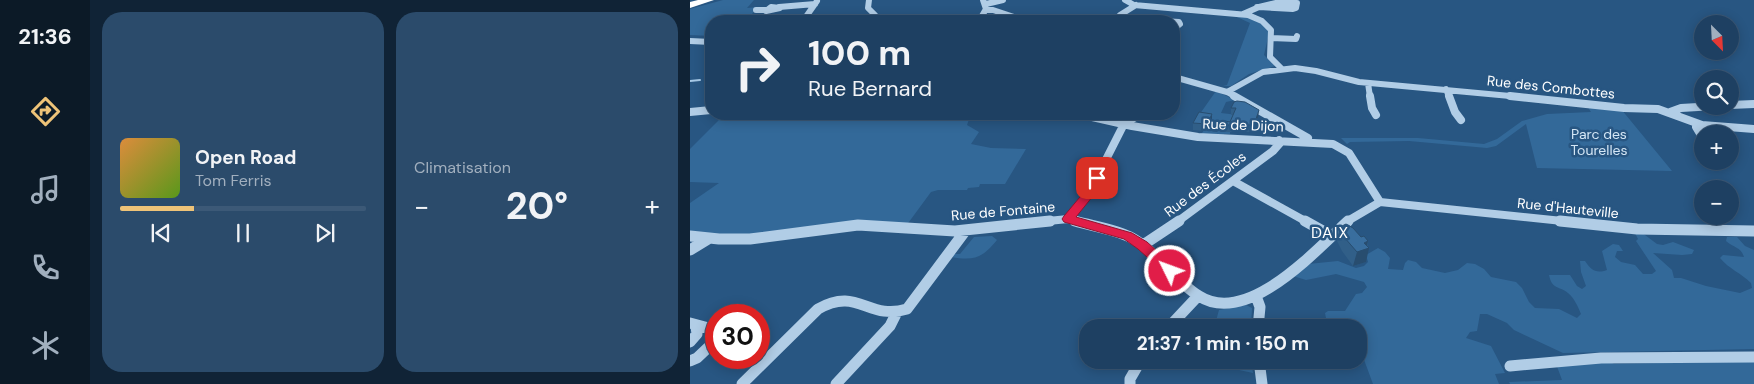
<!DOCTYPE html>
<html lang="fr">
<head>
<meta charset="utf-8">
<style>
  body { margin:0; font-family:"DM Sans",sans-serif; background:#2b4b6b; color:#f1f3f6; height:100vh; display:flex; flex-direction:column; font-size:19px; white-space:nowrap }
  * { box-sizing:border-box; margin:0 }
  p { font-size:16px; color:#a1afbe }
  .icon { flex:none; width:28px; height:28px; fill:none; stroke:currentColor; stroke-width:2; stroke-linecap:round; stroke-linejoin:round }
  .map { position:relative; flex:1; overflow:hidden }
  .details { display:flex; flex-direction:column; gap:12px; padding:12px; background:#102336; width:600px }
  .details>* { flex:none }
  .top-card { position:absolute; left:15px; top:15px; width:475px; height:105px; border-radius:20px; box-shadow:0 2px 12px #0003,0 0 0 1px #3c5977; background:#1e4062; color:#f1f3f6; overflow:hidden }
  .needle { width:32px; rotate:156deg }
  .controls { position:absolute; left:1004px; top:15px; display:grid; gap:10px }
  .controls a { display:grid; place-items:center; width:45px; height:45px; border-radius:50%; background:#1e4062; box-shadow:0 2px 12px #0003,0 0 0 1px #3c5977; font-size:25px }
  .speed { position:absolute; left:15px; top:304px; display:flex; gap:10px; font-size:25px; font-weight:700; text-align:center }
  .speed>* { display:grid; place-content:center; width:65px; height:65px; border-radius:50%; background:#1e4062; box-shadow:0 2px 12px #0003,0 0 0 1px #3c5977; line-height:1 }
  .speed .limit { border:8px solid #d22; background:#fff; color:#111 }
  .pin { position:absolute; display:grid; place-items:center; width:42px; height:42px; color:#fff; margin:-21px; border-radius:10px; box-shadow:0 2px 8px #0006 }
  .me { position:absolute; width:55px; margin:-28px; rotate:312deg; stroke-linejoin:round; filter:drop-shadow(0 0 4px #0008) }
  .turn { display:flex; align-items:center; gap:18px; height:105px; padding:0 20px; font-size:22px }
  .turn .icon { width:65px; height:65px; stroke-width:2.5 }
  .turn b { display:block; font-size:35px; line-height:42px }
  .big { font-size:38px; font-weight:700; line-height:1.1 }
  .details .widget { flex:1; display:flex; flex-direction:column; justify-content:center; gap:8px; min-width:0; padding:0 18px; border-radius:20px; background:#2b4b6b }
  .song { display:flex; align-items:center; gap:15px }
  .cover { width:60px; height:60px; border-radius:8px; background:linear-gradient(135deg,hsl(30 70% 55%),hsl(90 70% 35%)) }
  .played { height:5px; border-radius:2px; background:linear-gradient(90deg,#eec378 30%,#3c5977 30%) }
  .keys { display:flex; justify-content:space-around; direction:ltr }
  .heat { display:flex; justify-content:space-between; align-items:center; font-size:28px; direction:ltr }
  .details .tiles { flex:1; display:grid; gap:12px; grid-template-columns:repeat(2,1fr) }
  .trip { position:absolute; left:389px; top:319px; width:288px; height:50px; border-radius:20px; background:#1e4062; box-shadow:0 2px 12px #0003,0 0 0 1px #3c5977; font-weight:700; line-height:50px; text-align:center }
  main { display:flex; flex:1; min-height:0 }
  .menu { display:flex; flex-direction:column; width:90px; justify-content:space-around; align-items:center; background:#0c1a27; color:#a1afbe }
  .menu .icon { width:35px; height:35px }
  .menu .on { color:#eec378 }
  .menu b { font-size:22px; color:#f1f3f6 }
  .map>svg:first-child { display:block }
  .green { fill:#336999 }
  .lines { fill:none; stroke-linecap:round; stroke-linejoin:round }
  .stream { stroke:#a6c9e7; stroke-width:2 }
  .minor-far2 { stroke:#b1cde6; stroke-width:6 }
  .minor-far1 { stroke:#b1cde6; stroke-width:8 }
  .minor { stroke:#b1cde6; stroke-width:11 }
  .highway { fill:#fff; fill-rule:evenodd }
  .wall { fill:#315f88 }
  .shaded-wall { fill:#284d6f }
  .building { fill:#396e9e; stroke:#284d6f }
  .route { fill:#e11d48; stroke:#92132f }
  .labels { text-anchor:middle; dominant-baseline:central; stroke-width:5; stroke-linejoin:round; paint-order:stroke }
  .street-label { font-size:14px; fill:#fff; stroke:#285682 }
  .park-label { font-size:14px; fill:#d4e6f5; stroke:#285682 }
  .quarter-label { font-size:16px; letter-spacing:1px; fill:#fff; stroke:#285682 }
</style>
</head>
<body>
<main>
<nav class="menu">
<b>21:36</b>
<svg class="icon on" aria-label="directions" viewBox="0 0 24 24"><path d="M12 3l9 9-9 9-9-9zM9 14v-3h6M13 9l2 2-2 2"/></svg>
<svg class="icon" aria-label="music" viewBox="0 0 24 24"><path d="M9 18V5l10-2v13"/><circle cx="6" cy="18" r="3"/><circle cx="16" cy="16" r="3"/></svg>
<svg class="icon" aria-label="phone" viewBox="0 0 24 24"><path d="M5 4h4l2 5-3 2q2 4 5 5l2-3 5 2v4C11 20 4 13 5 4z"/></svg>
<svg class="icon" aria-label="climate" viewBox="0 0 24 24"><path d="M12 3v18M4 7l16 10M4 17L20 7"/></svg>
</nav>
<section class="details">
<div class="tiles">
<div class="widget">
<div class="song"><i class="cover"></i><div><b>Open Road</b><p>Tom Ferris</p></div></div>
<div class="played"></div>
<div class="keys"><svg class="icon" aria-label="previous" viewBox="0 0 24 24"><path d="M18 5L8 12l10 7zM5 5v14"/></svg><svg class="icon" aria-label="pause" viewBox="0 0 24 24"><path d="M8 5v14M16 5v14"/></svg><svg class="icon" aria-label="next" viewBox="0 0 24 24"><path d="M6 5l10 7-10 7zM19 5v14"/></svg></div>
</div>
<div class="widget"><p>Climatisation</p>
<div class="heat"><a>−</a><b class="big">20°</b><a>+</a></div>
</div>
</div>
</section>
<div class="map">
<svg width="1064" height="384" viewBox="0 0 1064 384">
  <rect width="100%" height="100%" fill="#285682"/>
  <path class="green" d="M33,0h31l-7,8 11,-1 -6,7 -9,1 -6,6h-26v15l-21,-1v-26z
    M557,16l17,8 5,9 -5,22 11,11 -26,8 -18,12h-8l4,-1 23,-62 -13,-6z
    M526,91l19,9 -9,2 -5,11 25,3 -18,16h2v2h-6v2l-32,-3h10l2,-3 13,2 3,-5 -23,-9z
    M897,106l34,3 51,62 -135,-3 -11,-44 -30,22 -9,2 -78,-7 -59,1 -3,2 -6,-6h77l66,6 13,-5 25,-18 25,-7 44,-2z
    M35,114h246l-4,11 12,7 -8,12 20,4 35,1 -21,35h-25l-1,3 -11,1 -1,2h-29l-7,2 -25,34 -182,10 -34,-5v-28l29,-20 -29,-1v-33z
    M944,231l7,1 16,12 6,1 10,-3 21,8 -2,4 -10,1 -29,-2 19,17 2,8h7l25,8 34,7 12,-5 -1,-5c-10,-10 -22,-14 -31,-25l3,-3 21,2c-3,-10 -10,-9 -18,-16l1,-4h10l8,9 9,4v99l-191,4 -49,-23 -7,-7 -20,-9h-7l-3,17 -7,1 -4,6 25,8 14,27 -10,1 4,10h-126l-10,-27 -5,-1v-28l-18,-1 -14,-9 -1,-5 3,-2h17l11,-17 6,-1 5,-6 -3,-5 -28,-8 -30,6 -13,-4 15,-12 30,-3 18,7 8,-2 4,-4 -2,-7 12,-7 7,4 5,6 -2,11 15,1 2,-7 3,-3 8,2 6,6 23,5 13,-3 9,-7 8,1 9,5 7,8 25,5 6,6 7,14 6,6 24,1 18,9 4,-4c-3,-7 -6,-15 -13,-21 -8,-7 -16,-3 -19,-18h21l7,11 5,3 4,-3 -5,-14 -1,-11h5c6,9 11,13 22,9l-5,-19 11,-7 6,1 4,6h-6l-2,6 6,5 14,3 8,9h9l4,-3 -20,-30 2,-2z
    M302,236l5,4c-15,18 -22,21 -46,17l2,-3h7l14,-17z
    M556,305l6,3 -1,19 -37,1 5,-18z
    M513,360h48l2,13 -51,-11z
    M917,360l7,4 140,-3v23h-244l-1,-2 53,-2 -7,-19z"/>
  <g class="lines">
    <path class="stream" d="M0,81l10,-1"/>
    <path class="minor-far2" d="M179,0l-1,8 7,7 -6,6
      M435,0l9,5 114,10 14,6 9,9 -1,27 11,11
      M586,3h21l-1,5 -3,1 -34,-2z
      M296,4l17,-4
      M446,5l-16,10 16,6
      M81,7l9,1 -14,3z
      M89,7l36,-3
      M567,7h2
      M66,10h10
      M296,10h7l33,11
      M553,14l16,-7
      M113,21l14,-20
      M289,21l7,-12 -3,-9
      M473,21l16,1 1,2 -6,5
      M581,38l25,1 1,-3
      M0,41l21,1
      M484,77l53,15 9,5
      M678,83l2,14
      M756,89l3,8
      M537,92l36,-20 32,-4 21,3 43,11 162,15"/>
    <path class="minor-far1" d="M544,96l74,42 -4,3
      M680,96l2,12 4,7
      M759,96l6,16 6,8
      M820,96l114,12 34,1 44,16 52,4
      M1040,105l24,-1
      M0,112l21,-2
      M980,112l11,-4 34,-2
      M389,114l53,12 66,11 135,7 16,9 31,49
      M1008,124l-2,3 6,10
      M543,181l74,41
      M690,202l192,20
      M378,219l21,-26 35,-69 16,-10
      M348,222l30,-3 11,3
      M487,222l96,-71 7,-8 -1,-3
      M656,222l34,-20"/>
    <path class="minor" d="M385,221c17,5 39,8 55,16 27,14 43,43 69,59 48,31 116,-45 149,-75
      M615,221l25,14
      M870,221l77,8 117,2
      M0,236l29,3h31l108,-14 97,6 95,-10
      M453,245l36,-24
      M0,250l18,-11
      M566,296l4,11 -2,21
      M0,323l26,7
      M478,328l30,-32
      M0,342l7,-8 -1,-8
      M569,360l3,24
      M0,361l7,-3 19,-18
      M820,366l91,-8 153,-1
      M52,384l76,-75c40,-23 50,12 89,0l59,-79
      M146,384l54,-58 6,-12
      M440,384v-5l11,-19"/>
    <path class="highway" d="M8,0h16l-24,8v-6z"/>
  </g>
  <path class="wall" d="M544,102l24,15 -5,15h-29v-7l6,-3 4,-7h-3v-7z
    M522,121l-5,10 -14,-1v-7z
    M650,227l28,14 -2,21 -13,4 -11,-15 -5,-10z"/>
  <path class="shaded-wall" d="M569,110l-1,7 -5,15 1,-7z
    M522,114v7l-5,10v-7z
    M678,241l-2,8 3,-1 -3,14 -13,4 4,-14 7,-9z"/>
  <path class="building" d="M547,101l8,1 14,8 -5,15h-30l1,-4 5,1 6,-14h-5l3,-6z
    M509,112l13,2 -5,10 -14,-1z
    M656,224l7,4 8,9 3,-1 4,5 -4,2 5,5 -12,4 -13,-15 -4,-10z"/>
  <path class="route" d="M407,175l5,3 -9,18 -17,21 56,16 15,9 28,25 2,4 -2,3h-9l-28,-25 -14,-10 -60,-17 -2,-3 2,-3 21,-25 8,-15z"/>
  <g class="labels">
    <g class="street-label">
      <text transform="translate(861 87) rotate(6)">Rue des Combottes</text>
      <text transform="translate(553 125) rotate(2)">Rue de Dijon</text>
      <text transform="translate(515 184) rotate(-37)">Rue des Écoles</text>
      <text transform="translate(878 208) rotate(6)">Rue d'Hauteville</text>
      <text transform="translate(313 211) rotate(-5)">Rue de Fontaine</text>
    </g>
    <g class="park-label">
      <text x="909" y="134">Parc des<tspan x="909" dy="16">Tourelles</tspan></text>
    </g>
    <g class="quarter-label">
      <text x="640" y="232">DAIX</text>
    </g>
  </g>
</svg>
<div class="controls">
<a><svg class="needle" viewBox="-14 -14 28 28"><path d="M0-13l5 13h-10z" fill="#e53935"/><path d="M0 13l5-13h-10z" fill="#a1afbe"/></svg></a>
<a><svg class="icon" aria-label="search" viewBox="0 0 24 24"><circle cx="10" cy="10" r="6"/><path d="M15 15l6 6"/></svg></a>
<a>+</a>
<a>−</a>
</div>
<div class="speed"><div class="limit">30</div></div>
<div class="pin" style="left:407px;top:178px;background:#d93025"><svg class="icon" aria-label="arrive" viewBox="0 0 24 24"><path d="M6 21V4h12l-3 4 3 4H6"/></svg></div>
<svg class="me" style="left:480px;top:271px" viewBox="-20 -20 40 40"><circle r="17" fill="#e11d48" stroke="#fff" stroke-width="3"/><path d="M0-11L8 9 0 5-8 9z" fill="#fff"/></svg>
<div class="trip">21:37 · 1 min · 150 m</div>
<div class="top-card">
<div class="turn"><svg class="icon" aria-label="right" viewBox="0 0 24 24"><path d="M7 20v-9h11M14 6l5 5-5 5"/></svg><div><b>100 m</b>Rue Bernard</div></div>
</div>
</div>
</main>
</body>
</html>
